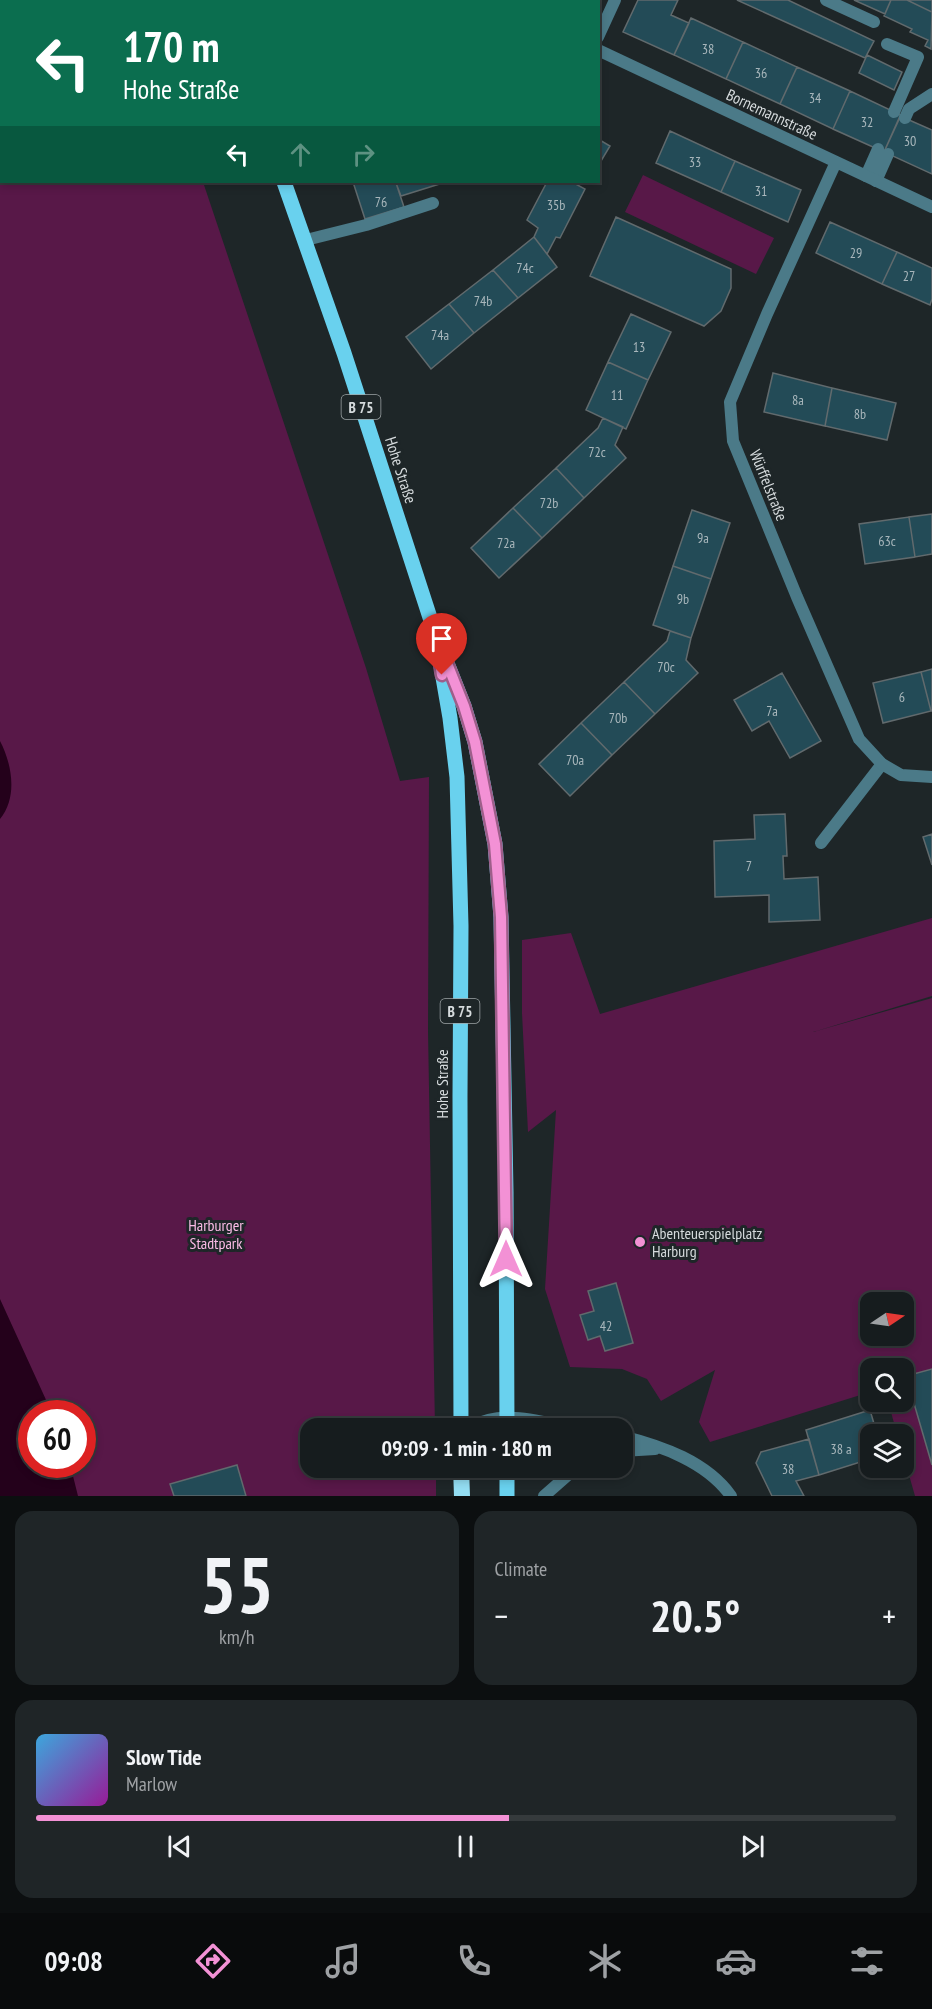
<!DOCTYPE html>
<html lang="en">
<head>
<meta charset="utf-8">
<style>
  body { margin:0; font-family:"PT Sans Narrow",sans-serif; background:#1f2527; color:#f1f3f6; height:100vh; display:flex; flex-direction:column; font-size:22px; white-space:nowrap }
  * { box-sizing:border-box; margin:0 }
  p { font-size:20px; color:#9ea1a4 }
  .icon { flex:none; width:33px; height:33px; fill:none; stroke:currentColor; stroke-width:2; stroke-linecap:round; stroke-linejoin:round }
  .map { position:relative; height:1496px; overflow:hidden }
  .panel { display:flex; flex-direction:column; gap:15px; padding:15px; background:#0c0f10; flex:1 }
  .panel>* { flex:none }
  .guide { position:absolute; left:0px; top:0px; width:600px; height:183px; box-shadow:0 3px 9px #0003,0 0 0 2px #353a3c; background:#0b6e4f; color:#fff; overflow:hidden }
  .needle { width:39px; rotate:77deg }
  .fabs { position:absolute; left:860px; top:1292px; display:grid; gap:12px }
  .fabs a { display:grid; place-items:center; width:54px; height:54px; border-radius:12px; background:#161c1e; box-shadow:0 3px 9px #0003,0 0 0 2px #353a3c; font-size:30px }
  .speed { position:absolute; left:18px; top:1400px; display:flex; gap:12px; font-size:30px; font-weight:700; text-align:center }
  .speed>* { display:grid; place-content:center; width:78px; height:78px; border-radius:50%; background:#161c1e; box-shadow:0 3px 9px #0003,0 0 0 2px #353a3c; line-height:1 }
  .speed .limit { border:9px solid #d22; background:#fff; color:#111 }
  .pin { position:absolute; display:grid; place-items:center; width:51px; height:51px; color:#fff; margin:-62px -26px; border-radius:50% 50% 50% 0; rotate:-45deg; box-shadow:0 0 6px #0007 }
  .pin .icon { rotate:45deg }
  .me { position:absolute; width:66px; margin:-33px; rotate:0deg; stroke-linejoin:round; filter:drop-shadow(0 0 4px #0008) }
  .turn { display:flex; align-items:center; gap:21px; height:126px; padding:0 24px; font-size:27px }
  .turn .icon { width:78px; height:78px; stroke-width:2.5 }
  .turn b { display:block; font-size:42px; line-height:51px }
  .lanes { display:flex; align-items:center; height:57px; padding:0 24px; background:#0003; justify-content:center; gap:30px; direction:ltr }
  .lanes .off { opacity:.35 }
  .big { font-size:45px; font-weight:600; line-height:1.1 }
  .panel .widget { flex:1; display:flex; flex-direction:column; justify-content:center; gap:9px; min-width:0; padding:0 21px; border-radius:18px; background:#1f2527 }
  .panel .dial { align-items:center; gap:0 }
  .dial b { font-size:78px; line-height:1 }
  .song { display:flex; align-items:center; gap:18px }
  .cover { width:72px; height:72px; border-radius:9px; background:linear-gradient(135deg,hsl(200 70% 55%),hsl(300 70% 35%)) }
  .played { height:6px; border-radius:3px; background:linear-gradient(90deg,#f391d5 55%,#353a3c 55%) }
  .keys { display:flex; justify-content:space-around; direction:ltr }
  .heat { display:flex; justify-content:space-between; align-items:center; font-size:33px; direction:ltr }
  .panel .tiles { flex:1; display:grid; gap:15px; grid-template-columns:1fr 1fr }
  .widget:last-child { grid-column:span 2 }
  .trip { position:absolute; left:300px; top:1418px; width:333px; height:60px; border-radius:18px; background:#161c1e; box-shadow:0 3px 9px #0003,0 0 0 2px #353a3c; font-weight:600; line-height:60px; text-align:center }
  .tabs { display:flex; height:96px; justify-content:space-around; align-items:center; background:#090b0c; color:#9ea1a4 }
  .tabs .icon { width:42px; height:42px }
  .tabs .selected { color:#f391d5 }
  .tabs b { font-size:27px; color:#f1f3f6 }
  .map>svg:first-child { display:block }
  .green { fill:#581848; fill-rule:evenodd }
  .water { fill:#24011b }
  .building { fill:#234b57; stroke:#616a6d; stroke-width:1.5 }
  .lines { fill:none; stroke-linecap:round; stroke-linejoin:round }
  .service { stroke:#4b7a88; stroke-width:12 }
  .minor { stroke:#4b7a88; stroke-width:12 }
  .tertiary { stroke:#4b7a88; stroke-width:12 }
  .primary { stroke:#69d1ee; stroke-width:15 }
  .trunk { stroke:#93ddf2; stroke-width:16 }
  .route-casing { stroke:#9e5e8a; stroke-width:15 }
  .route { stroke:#f391d5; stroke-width:10 }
  .poi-dot { fill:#f391d5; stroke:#1e2628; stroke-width:2 }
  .labels { text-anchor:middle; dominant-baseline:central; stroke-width:6; stroke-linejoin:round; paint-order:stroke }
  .number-label { font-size:14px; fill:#a9b7bc }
  .shield { fill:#1e2628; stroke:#9fa5a7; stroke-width:1.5 }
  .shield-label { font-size:15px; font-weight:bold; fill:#d6dbdd }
  .street-label { font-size:16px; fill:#d6dbdd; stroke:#1e2628 }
  .park-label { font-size:16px; fill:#fbbbe6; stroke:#1e2628 }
  .poi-label { font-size:16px; fill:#d6dbdd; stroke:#1e2628; text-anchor:start }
</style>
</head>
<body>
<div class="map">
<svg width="932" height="1496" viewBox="0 0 932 1496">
  <rect width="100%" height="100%" fill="#1e2628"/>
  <path class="green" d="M0,0h133l1,1 -132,1v180h201l163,486 34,113 29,-4 -1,254 7,397h-125v39h126v29h-436zM32,1413h50v51h-50z
    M643,175l131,63 -18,36 -131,-62z
    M932,918v78l-119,36 119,-34v498h-17l-12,-42v-20h-6l-9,-33h15v-33h-33v24l-160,50 -11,-20 16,-52 -54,31 -14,-22 -25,-10 -52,-2 -25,-78 11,-179 -28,22 -6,-119v-73l49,-7 29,81zM870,1302h33v33h-33z"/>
  <path class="water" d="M0,741c12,23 18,56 0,78z
    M0,1299l52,114h-20v51h38l8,32h-78z"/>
  <path class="building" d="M638,0h40l-7,15 18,8 -15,32 -51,-23z
    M737,0h51l86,41 -9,17z
    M854,0h37l-6,14z
    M891,0h16l25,12 -1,37 -6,-3 3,-6 -18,-8 2,-3 -28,-13z
    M907,0h25v12z
    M691,18l52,24 -17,37 -52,-24z
    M743,42l54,25 -17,37 -54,-25z
    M867,55l35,17 -8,18 -35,-17z
    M797,67l53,24 -17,38 -53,-25z
    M850,91l51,24 -17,37 -51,-23z
    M900,116l32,14v44l-48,-22z
    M670,131l65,30 -14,31 -65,-29z
    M598,139l12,7 -12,20z
    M735,161l66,29 -13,32 -67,-30z
    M353,182h48l-5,1 8,24 -39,12z
    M401,182h45l-45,14 -5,-13z
    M547,182h25l13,7 -25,49 -4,-1 -9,17 -13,-17 4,-9 -11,-8z
    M616,217l115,52v19l-10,23 -17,15 -114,-50z
    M830,222l67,30 -15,32 -66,-31z
    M534,237l23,30 -39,31 -25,-28z
    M897,252l35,16v31l-2,6 -48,-21z
    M493,270l25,28 -44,35 -25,-29z
    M449,304l25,29 -43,36 -25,-32z
    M631,314l40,18 -23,48 -40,-18z
    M608,362l40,18 -22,49 -40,-19z
    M773,373l59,15 -7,38 -61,-14z
    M832,388l64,15 -9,37 -62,-14z
    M603,418l20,9 -8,18 11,13 -42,40 -28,-30 42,-40z
    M556,468l28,30 -42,40 -29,-30z
    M513,508l29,30 -43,40 -28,-30z
    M692,510l38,13 -19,56 -38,-13z
    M932,514v40l-17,3 -6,-40z
    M909,517l6,40 -50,7 -6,-40z
    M673,566l38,13 -20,59 -38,-13z
    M670,631l21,7 -5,22 12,13 -43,41 -31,-32 43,-41z
    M932,669v42h-1l-10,-39z
    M921,672l10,39 -48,12 -10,-40z
    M782,673l39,68 -31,17 -21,-37 -17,10 -18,-31z
    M624,682l31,32 -43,41 -31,-32z
    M581,723l31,32 -42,41 -31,-32z
    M785,814l2,42h-4l1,23 34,-2 2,43 -51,2v-27l-54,2 -1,-56 41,-2 -1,-24z
    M932,834v31l-9,-28z
    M616,1283l17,60 -28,8 -5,-15 -12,4 -8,-25 14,-4 -6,-20z
    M932,1369v96l-26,-89z
    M870,1410l7,24h-7v25l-51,16 -13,-45z
    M809,1439l10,36 -23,6 8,15h-32l-16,-33 5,-11z
    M237,1465l9,31h-72l-4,-12z"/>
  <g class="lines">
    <path class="service" d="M826,0l48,22
      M887,44l31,13 -24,55
      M905,118l4,-9 23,-15
      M866,176l12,-27
      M876,181l12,-27
      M306,240l60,-15 67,-22
      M821,843l61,-79"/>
    <path class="minor" d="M598,37l17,-37
      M598,50l334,157
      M836,162l-69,152 -37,88 3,39 64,156 62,142 23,25 19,11 31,2"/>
    <path class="tertiary" d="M469,1428c32,-20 71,-6 106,0
      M622,1436c40,10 85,26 109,60
      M622,1451l33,-2
      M544,1496l33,-29"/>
    <path class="primary" d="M194,0l1,2
      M284,182l60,171 91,280 29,73 11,36 20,102 6,73 5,275 1,236
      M441,666l9,52 7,59 4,149 -1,171 1,331
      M507,1467v29"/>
    <path class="trunk" d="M461,1467l1,29"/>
  </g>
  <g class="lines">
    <g class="route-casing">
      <path id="route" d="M442,675l-7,-42 29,73 11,36 20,102 6,73 5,342"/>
    </g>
    <use href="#route" class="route"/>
  </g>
  <circle class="poi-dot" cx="640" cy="1242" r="6"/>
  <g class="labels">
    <g class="number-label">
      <text x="708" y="49">38</text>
      <text x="761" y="73">36</text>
      <text x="815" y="98">34</text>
      <text x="867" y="122">32</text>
      <text x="910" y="141">30</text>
      <text x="695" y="162">33</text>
      <text x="761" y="191">31</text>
      <text x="381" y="202">76</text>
      <text x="556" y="205">35b</text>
      <text x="856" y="253">29</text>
      <text x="525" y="268">74c</text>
      <text x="909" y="276">27</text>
      <text x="483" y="301">74b</text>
      <text x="440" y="335">74a</text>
      <text x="639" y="347">13</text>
      <text x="617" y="395">11</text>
      <text x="798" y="400">8a</text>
      <text x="860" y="414">8b</text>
      <text x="597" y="452">72c</text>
      <text x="549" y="503">72b</text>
      <text x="703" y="538">9a</text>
      <text x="887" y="541">63c</text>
      <text x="506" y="543">72a</text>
      <text x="683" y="599">9b</text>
      <text x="666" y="667">70c</text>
      <text x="902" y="697">6</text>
      <text x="772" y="711">7a</text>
      <text x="618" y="718">70b</text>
      <text x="575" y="760">70a</text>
      <text x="749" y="866">7</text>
      <text x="606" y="1326">42</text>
      <text x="841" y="1449">38 a</text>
      <text x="788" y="1469">38</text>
    </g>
    <g class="shield">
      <rect x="341.5" y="395" width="39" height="24" rx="4.5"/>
      <rect x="440.5" y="999" width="39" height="24" rx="4.5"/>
    </g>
    <g class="shield-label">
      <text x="361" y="407">B 75</text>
      <text x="460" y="1011">B 75</text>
    </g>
    <g class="street-label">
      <text transform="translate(772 114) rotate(25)">Bornemannstraße</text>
      <text transform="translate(401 470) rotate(72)">Hohe Straße</text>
      <text transform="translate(769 485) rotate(68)">Würffelstraße</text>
      <text transform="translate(442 1084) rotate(-90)">Hohe Straße</text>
    </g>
    <g class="park-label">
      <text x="216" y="1225">Harburger<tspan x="216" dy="18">Stadtpark</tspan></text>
    </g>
    <g class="poi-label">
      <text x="652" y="1233">Abenteuerspielplatz<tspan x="652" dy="18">Harburg</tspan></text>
    </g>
  </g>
</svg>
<div class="fabs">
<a><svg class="needle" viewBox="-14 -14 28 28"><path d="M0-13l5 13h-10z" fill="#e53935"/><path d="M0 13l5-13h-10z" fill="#9ea1a4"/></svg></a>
<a><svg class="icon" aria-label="search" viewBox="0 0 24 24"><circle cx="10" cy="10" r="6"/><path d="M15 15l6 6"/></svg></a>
<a><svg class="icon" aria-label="layers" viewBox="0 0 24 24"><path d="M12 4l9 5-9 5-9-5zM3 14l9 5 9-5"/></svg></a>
</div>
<div class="speed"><div class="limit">60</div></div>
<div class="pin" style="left:442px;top:675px;background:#d93025"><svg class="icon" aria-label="arrive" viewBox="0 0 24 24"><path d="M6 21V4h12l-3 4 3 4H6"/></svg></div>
<svg class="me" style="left:506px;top:1259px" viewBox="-20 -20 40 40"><path d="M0-17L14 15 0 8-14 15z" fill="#f391d5" stroke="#fff" stroke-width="4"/></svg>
<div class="trip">09:09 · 1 min · 180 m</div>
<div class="guide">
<div class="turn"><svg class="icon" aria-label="left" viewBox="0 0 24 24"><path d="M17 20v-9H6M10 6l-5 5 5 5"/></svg><div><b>170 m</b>Hohe Straße</div></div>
<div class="lanes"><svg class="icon" aria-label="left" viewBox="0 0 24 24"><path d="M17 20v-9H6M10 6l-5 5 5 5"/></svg><svg class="icon off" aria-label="ahead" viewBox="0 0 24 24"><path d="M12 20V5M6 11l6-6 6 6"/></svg><svg class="icon off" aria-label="right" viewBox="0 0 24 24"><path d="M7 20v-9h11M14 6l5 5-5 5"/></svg></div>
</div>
</div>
<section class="panel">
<div class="tiles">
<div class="widget dial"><b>55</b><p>km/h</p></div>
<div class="widget"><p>Climate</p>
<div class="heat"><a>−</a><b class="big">20.5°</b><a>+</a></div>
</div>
<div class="widget">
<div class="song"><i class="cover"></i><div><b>Slow Tide</b><p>Marlow</p></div></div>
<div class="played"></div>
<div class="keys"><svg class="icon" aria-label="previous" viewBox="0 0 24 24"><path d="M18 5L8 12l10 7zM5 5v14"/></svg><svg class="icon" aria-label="pause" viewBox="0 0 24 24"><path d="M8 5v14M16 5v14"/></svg><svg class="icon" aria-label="next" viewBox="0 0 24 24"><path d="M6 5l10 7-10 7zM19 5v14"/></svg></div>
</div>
</div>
</section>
<nav class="tabs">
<b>09:08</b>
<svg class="icon selected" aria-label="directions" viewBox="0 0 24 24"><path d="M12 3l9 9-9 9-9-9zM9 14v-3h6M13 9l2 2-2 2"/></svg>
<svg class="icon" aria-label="music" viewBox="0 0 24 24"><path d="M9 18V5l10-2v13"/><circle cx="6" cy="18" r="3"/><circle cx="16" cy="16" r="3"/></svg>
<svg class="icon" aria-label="phone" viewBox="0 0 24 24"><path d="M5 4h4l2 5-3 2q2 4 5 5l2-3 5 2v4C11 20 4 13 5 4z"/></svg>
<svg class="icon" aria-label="climate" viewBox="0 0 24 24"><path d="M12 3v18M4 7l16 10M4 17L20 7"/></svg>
<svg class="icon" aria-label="car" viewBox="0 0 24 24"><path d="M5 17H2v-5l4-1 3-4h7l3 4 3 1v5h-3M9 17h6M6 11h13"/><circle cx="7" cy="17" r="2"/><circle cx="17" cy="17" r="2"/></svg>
<svg class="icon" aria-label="filters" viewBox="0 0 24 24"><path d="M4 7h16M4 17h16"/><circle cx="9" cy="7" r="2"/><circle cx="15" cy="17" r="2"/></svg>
</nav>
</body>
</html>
